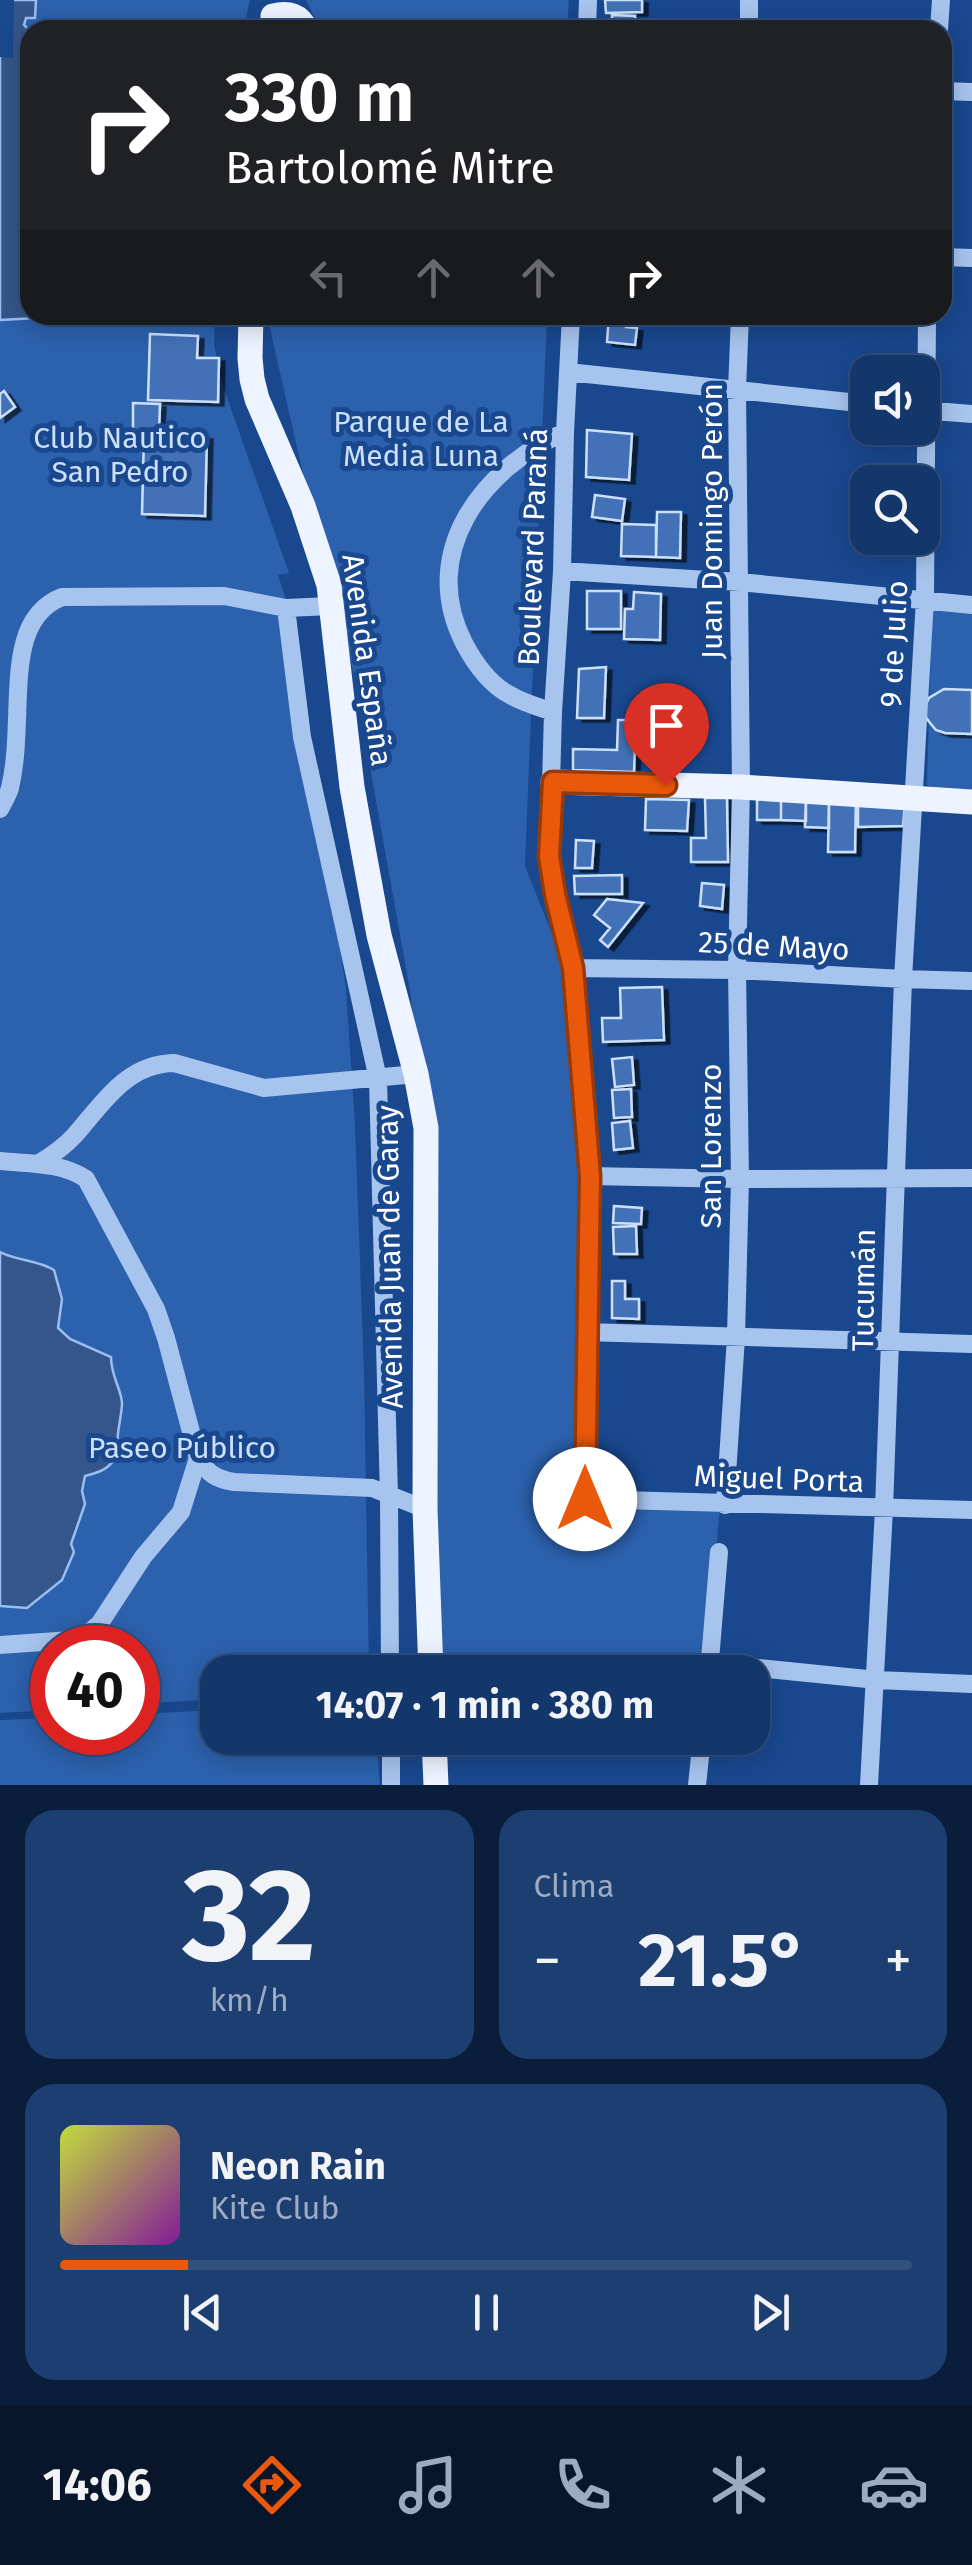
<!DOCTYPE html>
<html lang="es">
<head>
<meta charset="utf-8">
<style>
  body { margin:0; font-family:"Fira Sans",sans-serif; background:#1c3e71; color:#f1f3f6; height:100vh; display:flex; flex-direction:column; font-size:38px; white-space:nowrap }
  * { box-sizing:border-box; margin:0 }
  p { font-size:32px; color:#9dabc1 }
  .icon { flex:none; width:55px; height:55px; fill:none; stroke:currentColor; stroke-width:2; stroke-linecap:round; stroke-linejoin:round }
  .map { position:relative; height:1785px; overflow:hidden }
  .side { display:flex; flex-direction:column; gap:25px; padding:25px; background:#0a1e3b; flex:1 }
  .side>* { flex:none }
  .guide { position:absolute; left:20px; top:20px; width:932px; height:305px; border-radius:30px; box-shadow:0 5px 25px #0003,0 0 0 2px #32507e; background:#202124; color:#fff; overflow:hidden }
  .controls { position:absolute; left:850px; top:355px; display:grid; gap:20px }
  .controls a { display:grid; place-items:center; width:90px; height:90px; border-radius:20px; background:#13366b; box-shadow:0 5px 25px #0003,0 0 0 2px #32507e; font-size:50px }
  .speed { position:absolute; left:30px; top:1625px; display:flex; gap:20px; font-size:50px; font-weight:700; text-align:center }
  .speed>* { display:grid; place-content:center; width:130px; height:130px; border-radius:50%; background:#13366b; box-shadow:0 5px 25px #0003,0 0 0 2px #32507e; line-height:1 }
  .speed .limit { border:15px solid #d22; background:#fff; color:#111 }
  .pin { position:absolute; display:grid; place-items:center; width:85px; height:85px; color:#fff; margin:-102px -42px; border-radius:50% 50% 50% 0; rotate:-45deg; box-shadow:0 0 10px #0007 }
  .pin .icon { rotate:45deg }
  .me { position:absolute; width:110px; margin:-55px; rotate:0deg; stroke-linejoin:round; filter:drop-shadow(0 0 8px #0008) }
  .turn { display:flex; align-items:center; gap:35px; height:210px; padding:0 40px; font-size:45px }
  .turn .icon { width:130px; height:130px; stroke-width:2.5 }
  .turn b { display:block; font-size:70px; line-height:85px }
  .lanes { display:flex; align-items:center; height:95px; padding:0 40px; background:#0003; justify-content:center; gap:50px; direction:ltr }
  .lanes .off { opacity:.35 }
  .big { font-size:75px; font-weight:700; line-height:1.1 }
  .side .tile { flex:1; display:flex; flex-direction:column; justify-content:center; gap:15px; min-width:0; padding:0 35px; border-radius:30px; background:#1c3e71 }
  .side .dial { align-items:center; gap:0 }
  .dial b { font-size:130px; line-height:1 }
  .song { display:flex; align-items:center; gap:30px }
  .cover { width:120px; height:120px; border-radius:15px; background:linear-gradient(135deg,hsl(70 70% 55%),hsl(290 70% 35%)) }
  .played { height:10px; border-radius:5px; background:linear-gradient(90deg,#ea580c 15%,#32507e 15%) }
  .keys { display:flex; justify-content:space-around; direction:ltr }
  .heat { display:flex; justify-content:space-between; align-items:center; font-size:55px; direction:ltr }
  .side .tiles { flex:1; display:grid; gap:25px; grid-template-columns:1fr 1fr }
  .tile:last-child { grid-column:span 2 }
  .trip { position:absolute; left:200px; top:1655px; width:570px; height:100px; border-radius:30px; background:#13366b; box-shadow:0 5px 25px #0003,0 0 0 2px #32507e; font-weight:700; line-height:100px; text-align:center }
  .tab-bar { display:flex; height:160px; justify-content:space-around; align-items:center; background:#08162b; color:#9dabc1 }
  .tab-bar .icon { width:70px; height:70px }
  .tab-bar .active { color:#ea580c }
  .tab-bar b { font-size:45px; color:#f1f3f6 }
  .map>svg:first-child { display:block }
  .green { fill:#2c61ad }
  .water { fill:#35568a; stroke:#99bef1; stroke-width:2.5 }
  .pier { fill:#19488f }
  .building { fill:#4271b7; stroke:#cde0fa; stroke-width:2.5; filter:url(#shadow) }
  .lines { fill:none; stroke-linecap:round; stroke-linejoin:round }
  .minor { stroke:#a7c4ee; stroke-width:18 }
  .major { stroke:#eef4ff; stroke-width:25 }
  .route-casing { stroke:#983908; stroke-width:25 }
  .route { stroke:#ea580c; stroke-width:18 }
  .labels { text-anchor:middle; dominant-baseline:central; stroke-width:10; stroke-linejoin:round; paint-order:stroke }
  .park-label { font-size:30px; fill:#cde0fa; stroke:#19488f }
  .street-label { font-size:30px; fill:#fff; stroke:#19488f }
</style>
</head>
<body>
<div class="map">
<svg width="972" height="1785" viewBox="0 0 972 1785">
  <defs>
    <filter id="shadow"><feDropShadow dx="5.5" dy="3.5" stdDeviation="0" flood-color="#0009"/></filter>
  </defs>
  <rect width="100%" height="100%" fill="#19488f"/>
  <path class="green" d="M0,0h250l-7,30h-213v8z
    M306,0h263l-2,30h-246z
    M42,315h173l-1,30 8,38 67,190 -11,2 14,44 54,370 9,136 9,248 5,299h-151l-1,27 -79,5v-56h-86v62l-52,3v-1393l37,-2z
    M267,315h280l-22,551 41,103 18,206 -3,326 139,7 -14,146 -91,18h-184l-10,-494 -10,-182 -73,-408 -35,-114z
    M932,608l40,4v179l-36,-2 -9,-4z
    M217,1710l1,28h158l4,47h-380v-65l52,-2v14h86v-18z"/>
  <path class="water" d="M0,0h36l-1,18h-9l-2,7 6,6v284h12l-5,3 -37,2z
    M0,1252c18,9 38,8 54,18l8,29 -4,29 12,11 41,18c0,20 11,33 11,47 -1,18 -7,31 -3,49 -9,15 -17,19 -34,23l-3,15 3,13 -14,40 3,8 -12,28 -35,28 -27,-2z"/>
  <path class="pier" d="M0,0h14l-1,58 -13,-1z"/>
  <path class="building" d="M605,0h37v12l-36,1z
    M612,15l23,1v14h-23z
    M609,315h18l-1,12 11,1 -2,17 -28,-3z
    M150,334l48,2 -1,22h22l-1,44 -70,-2z
    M4,391l11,16 -15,11v-24z
    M133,403l27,1 -1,28 -26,-1z
    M587,430l45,4 -3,46 -43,-3z
    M144,435l63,1 -2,80 -63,-2z
    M595,495l30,4 -3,22 -30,-4z
    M657,512h24l-1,46 -24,-1z
    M622,524l34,1v32l-35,-1z
    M587,591h34v38h-34z
    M634,592l27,2 -1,46 -36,-1 1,-30h8z
    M606,667l-2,51h-27l2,-49z
    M944,689l28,1v44l-27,-1 -9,-3 -6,-7 -5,-7v-10l4,-8z
    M618,720h18l-2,52 -61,-2v-21l44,1z
    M806,794v27l-25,-1v-25z
    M806,794l23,1v33l-24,-1z
    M763,795h18v25h-24v-19z
    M829,795h27l-1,57h-27z
    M858,795l47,9 -2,22 -45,1z
    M705,798h22l1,64h-37v-24h15z
    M646,799l43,1 -2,31 -42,-1z
    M576,840l18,1 -2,27h-17z
    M622,875v19h-47l-1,-18z
    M702,883l22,2 -2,24 -22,-3z
    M607,899l36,4 -35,44 -8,-7 10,-12 -16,-13z
    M662,987l2,53 -61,2 -1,-24h19l-1,-30z
    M632,1057l2,28 -19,2 -3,-28z
    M631,1089l1,28 -18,1 -2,-28z
    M630,1121l3,27 -19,2 -2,-27z
    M614,1206l28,2 -1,16 -28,-1z
    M636,1226l1,28h-23l-1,-27z
    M612,1281h13v18h14v20l-27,-1z"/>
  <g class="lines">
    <path class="minor" d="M749,0v30
      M587,30l1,-30
      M939,30l2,-30
      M942,91l30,1
      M942,257l30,1
      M571,315l-6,117 -3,139 -9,141 -4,144 6,38 18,74 16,208 -4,323 387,11
      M568,372l300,32
      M922,410l50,4
      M562,571l178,11 232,23
      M286,608l16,129 76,342 11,417 1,176
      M553,712c-14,-5 -30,-9 -43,-17 -21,-11 -35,-31 -46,-52 -46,-90 18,-175 101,-211
      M0,809c4,-8 8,-14 10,-21 17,-72 -10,-167 52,-191l162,-1 62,12 45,-2
      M573,968l164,2 166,9 69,2
      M0,1161c29,3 61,1 86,18l70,130 10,29 32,120c10,16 18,21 36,24l138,6 53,21
      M38,1164c13,-8 26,-17 37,-29 28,-32 51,-71 99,-72l90,25 152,-14
      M589,1176l151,3 232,-1
      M586,1332l386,12
      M725,1505l11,-168 4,-158 -3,-209 4,-183 -4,-397 3,-75
      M0,1645l71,-5 16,-6 13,-11 43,-66 38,-45 17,-54
      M647,1672l62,-9 168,17 95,4
      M709,1672l10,-120
      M391,1738v47
      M697,1785l5,-47
      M869,1785l15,-276 19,-530 22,-380 2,-284"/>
    <path class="major" d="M273,16c15,-4 27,-1 33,14
      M251,315l-1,43 2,21 5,20 46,107 26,79 23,202 7,39 20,109 37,139 10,54 -1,381 6,163
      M553,782l188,5 231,15
      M434,1738l2,47"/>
  </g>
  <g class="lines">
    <g class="route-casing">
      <path id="route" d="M585,1499l5,-323 -17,-208 -18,-74 -6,-38 4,-74 113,3"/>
    </g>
    <use href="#route" class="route"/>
  </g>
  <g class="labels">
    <g class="park-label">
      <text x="421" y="422">Parque de La<tspan x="421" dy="34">Media Luna</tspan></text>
      <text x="120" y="438">Club Nautico<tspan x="120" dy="34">San Pedro</tspan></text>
      <text x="182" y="1448">Paseo Público</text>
    </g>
    <g class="street-label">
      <text transform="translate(712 521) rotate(-90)">Juan Domingo Perón</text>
      <text transform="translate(533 547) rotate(-88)">Boulevard Paraná</text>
      <text transform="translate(894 644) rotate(-87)">9 de Julio</text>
      <text transform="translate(367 660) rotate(82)">Avenida España</text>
      <text transform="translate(774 946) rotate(3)">25 de Mayo</text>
      <text transform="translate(711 1146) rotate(-90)">San Lorenzo</text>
      <text transform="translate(390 1257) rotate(-91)">Avenida Juan de Garay</text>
      <text transform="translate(864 1290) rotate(-89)">Tucumán</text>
      <text transform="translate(779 1479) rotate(2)">Miguel Porta</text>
    </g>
  </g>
</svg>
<div class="controls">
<a><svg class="icon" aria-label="sound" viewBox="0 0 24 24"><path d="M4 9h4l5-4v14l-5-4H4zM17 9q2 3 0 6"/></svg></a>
<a><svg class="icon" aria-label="search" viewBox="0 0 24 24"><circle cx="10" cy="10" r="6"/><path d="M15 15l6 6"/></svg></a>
</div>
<div class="speed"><div class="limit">40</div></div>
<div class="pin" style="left:666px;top:785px;background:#d93025"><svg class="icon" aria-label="arrive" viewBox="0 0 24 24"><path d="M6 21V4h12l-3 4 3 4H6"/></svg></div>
<svg class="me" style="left:585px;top:1499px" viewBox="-20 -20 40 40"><circle r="19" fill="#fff"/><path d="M0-13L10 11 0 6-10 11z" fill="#ea580c"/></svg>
<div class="trip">14:07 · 1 min · 380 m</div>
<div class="guide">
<div class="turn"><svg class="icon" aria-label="right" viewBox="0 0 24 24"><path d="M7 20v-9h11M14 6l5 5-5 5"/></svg><div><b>330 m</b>Bartolomé Mitre</div></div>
<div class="lanes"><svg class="icon off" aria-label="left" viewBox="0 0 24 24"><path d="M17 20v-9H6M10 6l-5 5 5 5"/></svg><svg class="icon off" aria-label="ahead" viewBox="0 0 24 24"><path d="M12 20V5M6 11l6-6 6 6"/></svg><svg class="icon off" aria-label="ahead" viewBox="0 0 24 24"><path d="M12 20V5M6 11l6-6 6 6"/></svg><svg class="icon" aria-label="right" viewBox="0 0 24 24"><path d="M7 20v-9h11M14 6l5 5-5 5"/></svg></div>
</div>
</div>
<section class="side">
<div class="tiles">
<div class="tile dial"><b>32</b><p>km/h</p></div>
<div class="tile"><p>Clima</p>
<div class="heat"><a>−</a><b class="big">21.5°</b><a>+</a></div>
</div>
<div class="tile">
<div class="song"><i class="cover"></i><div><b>Neon Rain</b><p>Kite Club</p></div></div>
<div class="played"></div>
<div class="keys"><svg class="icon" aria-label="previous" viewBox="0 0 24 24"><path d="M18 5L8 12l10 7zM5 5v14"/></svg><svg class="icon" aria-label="pause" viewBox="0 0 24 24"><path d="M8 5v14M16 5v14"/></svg><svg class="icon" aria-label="next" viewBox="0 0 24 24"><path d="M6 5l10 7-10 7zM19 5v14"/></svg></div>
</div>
</div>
</section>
<nav class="tab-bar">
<b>14:06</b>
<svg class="icon active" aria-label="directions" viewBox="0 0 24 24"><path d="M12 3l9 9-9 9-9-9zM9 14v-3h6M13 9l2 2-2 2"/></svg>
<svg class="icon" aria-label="music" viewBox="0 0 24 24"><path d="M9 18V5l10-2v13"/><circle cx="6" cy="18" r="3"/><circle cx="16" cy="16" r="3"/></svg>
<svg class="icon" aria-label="phone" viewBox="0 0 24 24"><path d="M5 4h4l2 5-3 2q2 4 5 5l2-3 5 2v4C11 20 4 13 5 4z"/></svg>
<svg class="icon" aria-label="climate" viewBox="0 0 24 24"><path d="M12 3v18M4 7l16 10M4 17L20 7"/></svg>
<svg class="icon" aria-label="car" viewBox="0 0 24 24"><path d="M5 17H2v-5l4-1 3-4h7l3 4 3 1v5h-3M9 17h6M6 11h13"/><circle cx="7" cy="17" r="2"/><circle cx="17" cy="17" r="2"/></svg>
</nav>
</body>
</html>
